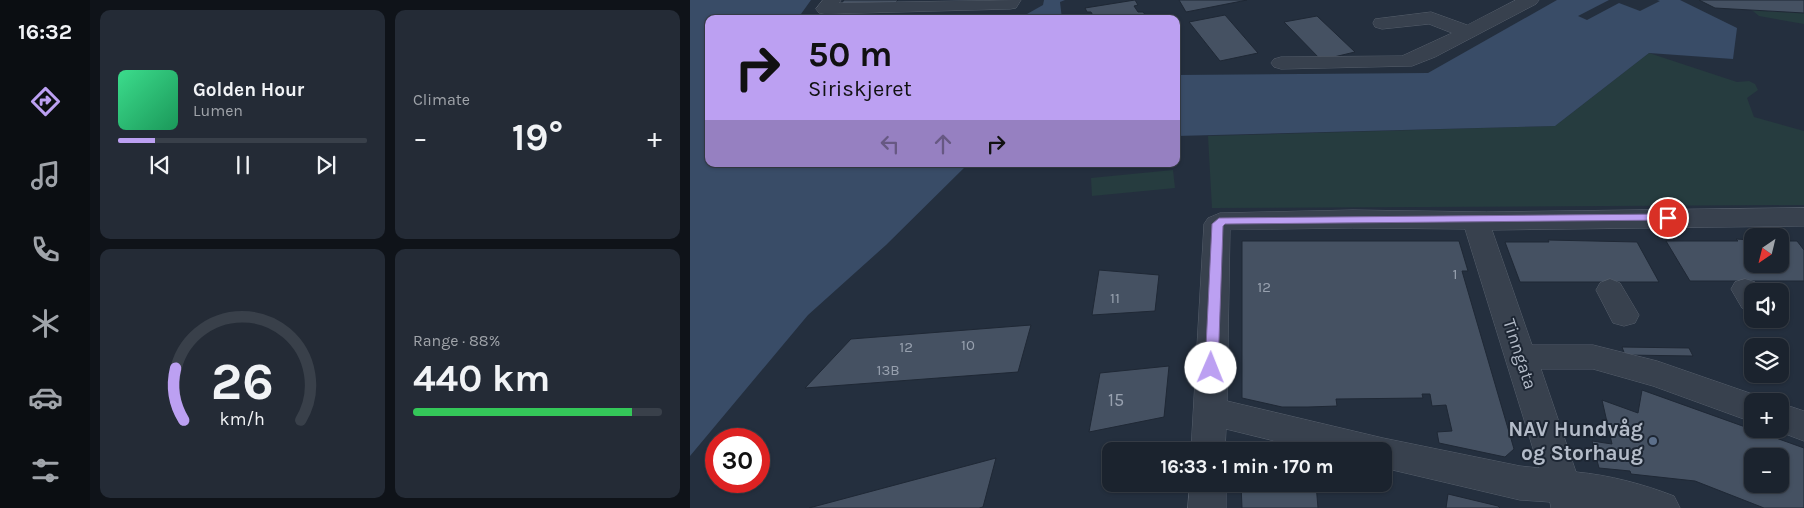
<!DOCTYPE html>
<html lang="en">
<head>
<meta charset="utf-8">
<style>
  body { margin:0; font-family:Karla,sans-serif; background:#242b36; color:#f1f3f6; height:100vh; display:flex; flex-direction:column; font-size:19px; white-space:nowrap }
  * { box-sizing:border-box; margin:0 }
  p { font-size:16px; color:#a0a4aa }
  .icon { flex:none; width:28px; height:28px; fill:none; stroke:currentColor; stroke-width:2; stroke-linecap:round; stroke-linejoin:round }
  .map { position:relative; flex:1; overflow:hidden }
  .sheet { display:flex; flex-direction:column; gap:10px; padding:10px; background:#0f1319; width:600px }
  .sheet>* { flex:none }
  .guide { position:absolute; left:15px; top:15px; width:475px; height:152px; border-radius:10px; box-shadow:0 1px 4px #0004,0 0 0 1px #39404a; background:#bca0f2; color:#111; overflow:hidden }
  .needle { width:32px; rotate:215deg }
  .buttons { position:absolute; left:1054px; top:228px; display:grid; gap:10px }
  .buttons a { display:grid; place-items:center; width:45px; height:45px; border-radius:10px; background:#1b232e; box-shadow:0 1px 4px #0004,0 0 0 1px #39404a; font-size:25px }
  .speed { position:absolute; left:15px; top:428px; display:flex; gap:10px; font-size:25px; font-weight:700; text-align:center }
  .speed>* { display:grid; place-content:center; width:65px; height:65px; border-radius:50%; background:#1b232e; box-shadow:0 1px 4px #0004,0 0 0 1px #39404a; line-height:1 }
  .speed .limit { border:8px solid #d22; background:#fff; color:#111 }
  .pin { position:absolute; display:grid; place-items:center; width:42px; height:42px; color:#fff; margin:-21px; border:2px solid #fff; border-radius:50%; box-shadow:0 1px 5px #0007 }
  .me { position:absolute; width:55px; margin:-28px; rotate:1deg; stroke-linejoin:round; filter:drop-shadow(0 0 4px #0008) }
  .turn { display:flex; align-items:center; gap:18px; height:105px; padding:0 20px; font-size:22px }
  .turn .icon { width:65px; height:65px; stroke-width:2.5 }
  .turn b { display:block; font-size:35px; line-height:42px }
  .lanes { display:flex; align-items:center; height:48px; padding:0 20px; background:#0003; justify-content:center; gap:25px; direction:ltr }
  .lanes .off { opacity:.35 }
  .big { font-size:38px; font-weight:700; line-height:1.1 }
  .sheet .widget { flex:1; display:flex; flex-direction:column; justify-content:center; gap:8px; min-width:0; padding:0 18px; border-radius:10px; background:#242b36 }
  .sheet .dial { align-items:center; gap:0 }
  .dial svg { height:130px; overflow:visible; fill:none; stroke:#39404a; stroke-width:7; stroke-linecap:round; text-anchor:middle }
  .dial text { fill:#f1f3f6; stroke:none }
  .song { display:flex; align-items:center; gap:15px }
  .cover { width:60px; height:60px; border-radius:8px; background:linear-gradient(135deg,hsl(150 70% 55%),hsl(150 70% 35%)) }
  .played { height:5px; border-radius:2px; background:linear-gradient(90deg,#bca0f2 15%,#39404a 15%) }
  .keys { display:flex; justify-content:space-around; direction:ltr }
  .heat { display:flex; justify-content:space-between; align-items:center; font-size:28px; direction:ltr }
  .charge { height:8px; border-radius:4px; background:linear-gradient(90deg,#34c759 88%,#39404a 0) }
  .sheet .tiles { flex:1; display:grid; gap:10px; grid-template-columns:repeat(2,1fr) }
  .trip { position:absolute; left:412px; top:442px; width:290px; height:50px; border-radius:10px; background:#1b232e; box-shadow:0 1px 4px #0004,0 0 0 1px #39404a; font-weight:700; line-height:50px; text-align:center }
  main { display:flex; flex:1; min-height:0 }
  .tabs { display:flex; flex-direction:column; width:90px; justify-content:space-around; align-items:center; background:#0b0e12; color:#a0a4aa }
  .tabs .icon { width:35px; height:35px }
  .tabs .current { color:#bca0f2 }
  .tabs b { font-size:22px; color:#f1f3f6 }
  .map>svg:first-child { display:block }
  .green { fill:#263c3f }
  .water { fill:#394c67 }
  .pier { fill:#242f3e }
  .building { fill:#455162; stroke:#1f2835; fill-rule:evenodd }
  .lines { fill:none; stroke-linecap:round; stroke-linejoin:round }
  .minor-casing { stroke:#565f6c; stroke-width:1 }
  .minor { fill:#38414e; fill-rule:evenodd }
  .route { fill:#bca0f2; stroke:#7a689d }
  .service-dot { fill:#5c6f8a; stroke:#1d2633; stroke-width:2 }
  .labels { text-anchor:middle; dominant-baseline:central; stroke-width:4; stroke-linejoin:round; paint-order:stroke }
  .number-label { font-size:15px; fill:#98a1af }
  .street-label { font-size:18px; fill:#b4bcc9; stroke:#1d2633 }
  .near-number-label { font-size:18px; fill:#98a1af }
  .near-poi-label { font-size:21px; font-weight:bold; fill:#b4bcc9; stroke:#1d2633; text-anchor:end }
</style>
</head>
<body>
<main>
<nav class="tabs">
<b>16:32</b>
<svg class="icon current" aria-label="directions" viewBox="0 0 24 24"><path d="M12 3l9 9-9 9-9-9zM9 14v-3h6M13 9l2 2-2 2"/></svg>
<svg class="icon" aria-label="music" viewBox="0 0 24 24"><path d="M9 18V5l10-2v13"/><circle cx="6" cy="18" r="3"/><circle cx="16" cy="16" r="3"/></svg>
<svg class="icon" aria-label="phone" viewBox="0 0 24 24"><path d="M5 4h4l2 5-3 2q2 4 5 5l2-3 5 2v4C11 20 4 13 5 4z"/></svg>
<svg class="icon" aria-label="climate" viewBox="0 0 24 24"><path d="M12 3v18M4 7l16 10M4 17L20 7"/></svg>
<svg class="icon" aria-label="car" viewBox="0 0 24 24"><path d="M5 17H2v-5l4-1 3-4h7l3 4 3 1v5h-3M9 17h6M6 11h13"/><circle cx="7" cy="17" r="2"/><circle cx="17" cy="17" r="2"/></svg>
<svg class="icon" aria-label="filters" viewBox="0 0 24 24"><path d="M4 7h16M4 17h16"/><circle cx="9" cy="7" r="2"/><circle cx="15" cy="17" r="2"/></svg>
</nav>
<section class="sheet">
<div class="tiles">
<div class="widget">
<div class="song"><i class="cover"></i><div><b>Golden Hour</b><p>Lumen</p></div></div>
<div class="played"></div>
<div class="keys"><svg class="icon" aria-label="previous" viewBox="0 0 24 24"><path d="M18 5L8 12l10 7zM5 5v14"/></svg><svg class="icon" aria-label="pause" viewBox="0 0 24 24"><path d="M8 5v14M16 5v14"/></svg><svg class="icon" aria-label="next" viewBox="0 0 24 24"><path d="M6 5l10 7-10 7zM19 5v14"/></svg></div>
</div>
<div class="widget"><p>Climate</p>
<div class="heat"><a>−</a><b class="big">19°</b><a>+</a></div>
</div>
<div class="widget dial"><svg viewBox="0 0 100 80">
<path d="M14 69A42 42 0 1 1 86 69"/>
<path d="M14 69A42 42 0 0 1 9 37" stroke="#bca0f2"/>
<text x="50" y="56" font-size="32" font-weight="700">26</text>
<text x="50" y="72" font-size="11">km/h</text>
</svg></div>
<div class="widget"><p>Range · 88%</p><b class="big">440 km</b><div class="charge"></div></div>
</div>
</section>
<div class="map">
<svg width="1114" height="508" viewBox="0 0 1114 508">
  <rect width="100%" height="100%" fill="#242f3e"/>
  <path class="green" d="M1114,0v24l-45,-8 -17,-14z
    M959,53l88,29 12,-1 6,3 3,6 -11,8 7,19 50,14v74l-592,3 -4,-72 347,-10z
    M483,170l2,18 -83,8 -1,-18z"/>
  <path class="water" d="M0,0h121l-10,14 14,5h-106v145h259l-82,81 -78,70 -118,141z
    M354,0h21l-5,2 2,17h-127l92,-5 16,-9z
    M867,0h123l57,28 -4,31 -84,-6 -94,73 -379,10v-61l252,-2z"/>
  <path class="pier" d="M919,0h48l3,1 -20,10 -21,-8 -32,17 -9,-4z"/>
  <path class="building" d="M154,0h54l-3,3 -54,1z
    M445,0l3,5 -4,1 4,6h5l4,5 -52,2 -4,-7h-4l-2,-4z
    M489,0h68l-61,12z
    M1009,0h105v13l-89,-5z
    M535,15l33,38 -38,8 -31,-39z
    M627,16l38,36 -34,8 -37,-38z
    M1046,239l16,1v24h28v-23h17l7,9v31h-114l-24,-40h72z
    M858,240l89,2 22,40h-139l-15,-40h44z
    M552,241h217l9,30h-6l52,178 -9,8 -66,-14 -2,-11 15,-1 -6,-26 -14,1 -2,-12h-8l1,4 -87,1 1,7 -29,1h-26l-40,-9z
    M409,270l60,5 -4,36 -63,4z
    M341,325l-13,47 -213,16 46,-49z
    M932,347l67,1 4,8 -68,-1z
    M479,366l-5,51 -75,15 11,-59z
    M952,390l162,58v60h-40l-69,-27 -64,-7 -1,-3 -31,-3 -7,-27 20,3 -10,-44 36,13zM1062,456h28v28h-28z
    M306,458l-13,49 -4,1h-170z
    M551,484h75l2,24h-76z
    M758,494l50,12 2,2h-54z"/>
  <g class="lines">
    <g class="minor-casing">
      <path id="minor" d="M133,0h18l-2,3 182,-3 -5,8 -6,1 -185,5 -6,-1 -3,-4z
        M826,0h23l-3,4 -101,53 -23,9 -131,3 -7,-2 -3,-4 3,-4 7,-2 121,-1 50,-23 -23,-9 -47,5 -7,-2 -2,-4 2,-4 56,-7 36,13z
        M1114,208v18l-312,4 40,115h61l64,16 107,37 1,3h-13v21l-99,-36 -60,-17h-52l35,103c33,3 67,12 98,24l6,12h-129l-1,-6 -30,-2 -136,-32v-17h-69l-89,-22 -1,22h-34l13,-227 4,-6 12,-5 133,-3 133,2zM663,228l112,1 74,239 -19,-2 -137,-28 -156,-37 3,-171z
        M920,279l10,4 19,32 -4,8 -11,3 -11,-3 -17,-33 4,-7z
        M1055,279l10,3 7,9h-10v20l-10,-3 -11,-19 4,-7z
        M1090,403l24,8v30l-32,-12h8z
        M500,484h36v24h-38z"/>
    </g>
    <use href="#minor" class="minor"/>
  </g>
  <path class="route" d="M978,214l4,1v5l-447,4 -2,2 -5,142 -7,5 -6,-5 7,-144 7,-6z"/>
  <circle class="service-dot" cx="963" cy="441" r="5"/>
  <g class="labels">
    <g class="number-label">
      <text x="765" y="274">1</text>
      <text x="574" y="287">12</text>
      <text x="425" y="298">11</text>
      <text x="278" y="345">10</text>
      <text x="216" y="347">12</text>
      <text x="198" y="370">13B</text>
    </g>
    <g class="street-label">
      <text transform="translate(830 354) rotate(72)">Tinngata</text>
    </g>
    <g class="near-number-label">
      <text x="426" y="400">15</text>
    </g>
    <g class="near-poi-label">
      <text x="953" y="429">NAV Hundvåg<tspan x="953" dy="24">og Storhaug</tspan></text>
    </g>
  </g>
</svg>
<div class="buttons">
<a><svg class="needle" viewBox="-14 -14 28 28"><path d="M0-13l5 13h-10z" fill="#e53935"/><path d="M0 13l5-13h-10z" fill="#a0a4aa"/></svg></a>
<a><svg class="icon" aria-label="sound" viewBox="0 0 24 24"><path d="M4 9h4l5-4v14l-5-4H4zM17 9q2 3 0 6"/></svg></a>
<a><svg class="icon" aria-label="layers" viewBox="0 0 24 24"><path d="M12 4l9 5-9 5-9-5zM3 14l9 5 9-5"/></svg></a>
<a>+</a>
<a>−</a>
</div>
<div class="speed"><div class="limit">30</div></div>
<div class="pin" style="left:978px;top:218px;background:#d93025"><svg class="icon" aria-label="arrive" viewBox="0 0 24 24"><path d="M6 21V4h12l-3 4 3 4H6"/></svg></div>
<svg class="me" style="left:521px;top:368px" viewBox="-20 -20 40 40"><circle r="19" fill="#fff"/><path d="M0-13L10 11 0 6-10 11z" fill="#bca0f2"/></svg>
<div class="trip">16:33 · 1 min · 170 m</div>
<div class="guide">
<div class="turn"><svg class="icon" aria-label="right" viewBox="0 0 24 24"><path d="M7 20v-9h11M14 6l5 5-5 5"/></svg><div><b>50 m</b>Siriskjeret</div></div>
<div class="lanes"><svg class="icon off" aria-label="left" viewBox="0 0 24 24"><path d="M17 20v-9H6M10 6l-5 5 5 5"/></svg><svg class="icon off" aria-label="ahead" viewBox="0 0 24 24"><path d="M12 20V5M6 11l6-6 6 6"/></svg><svg class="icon" aria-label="right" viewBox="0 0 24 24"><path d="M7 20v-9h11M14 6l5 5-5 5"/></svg></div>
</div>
</div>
</main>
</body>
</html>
